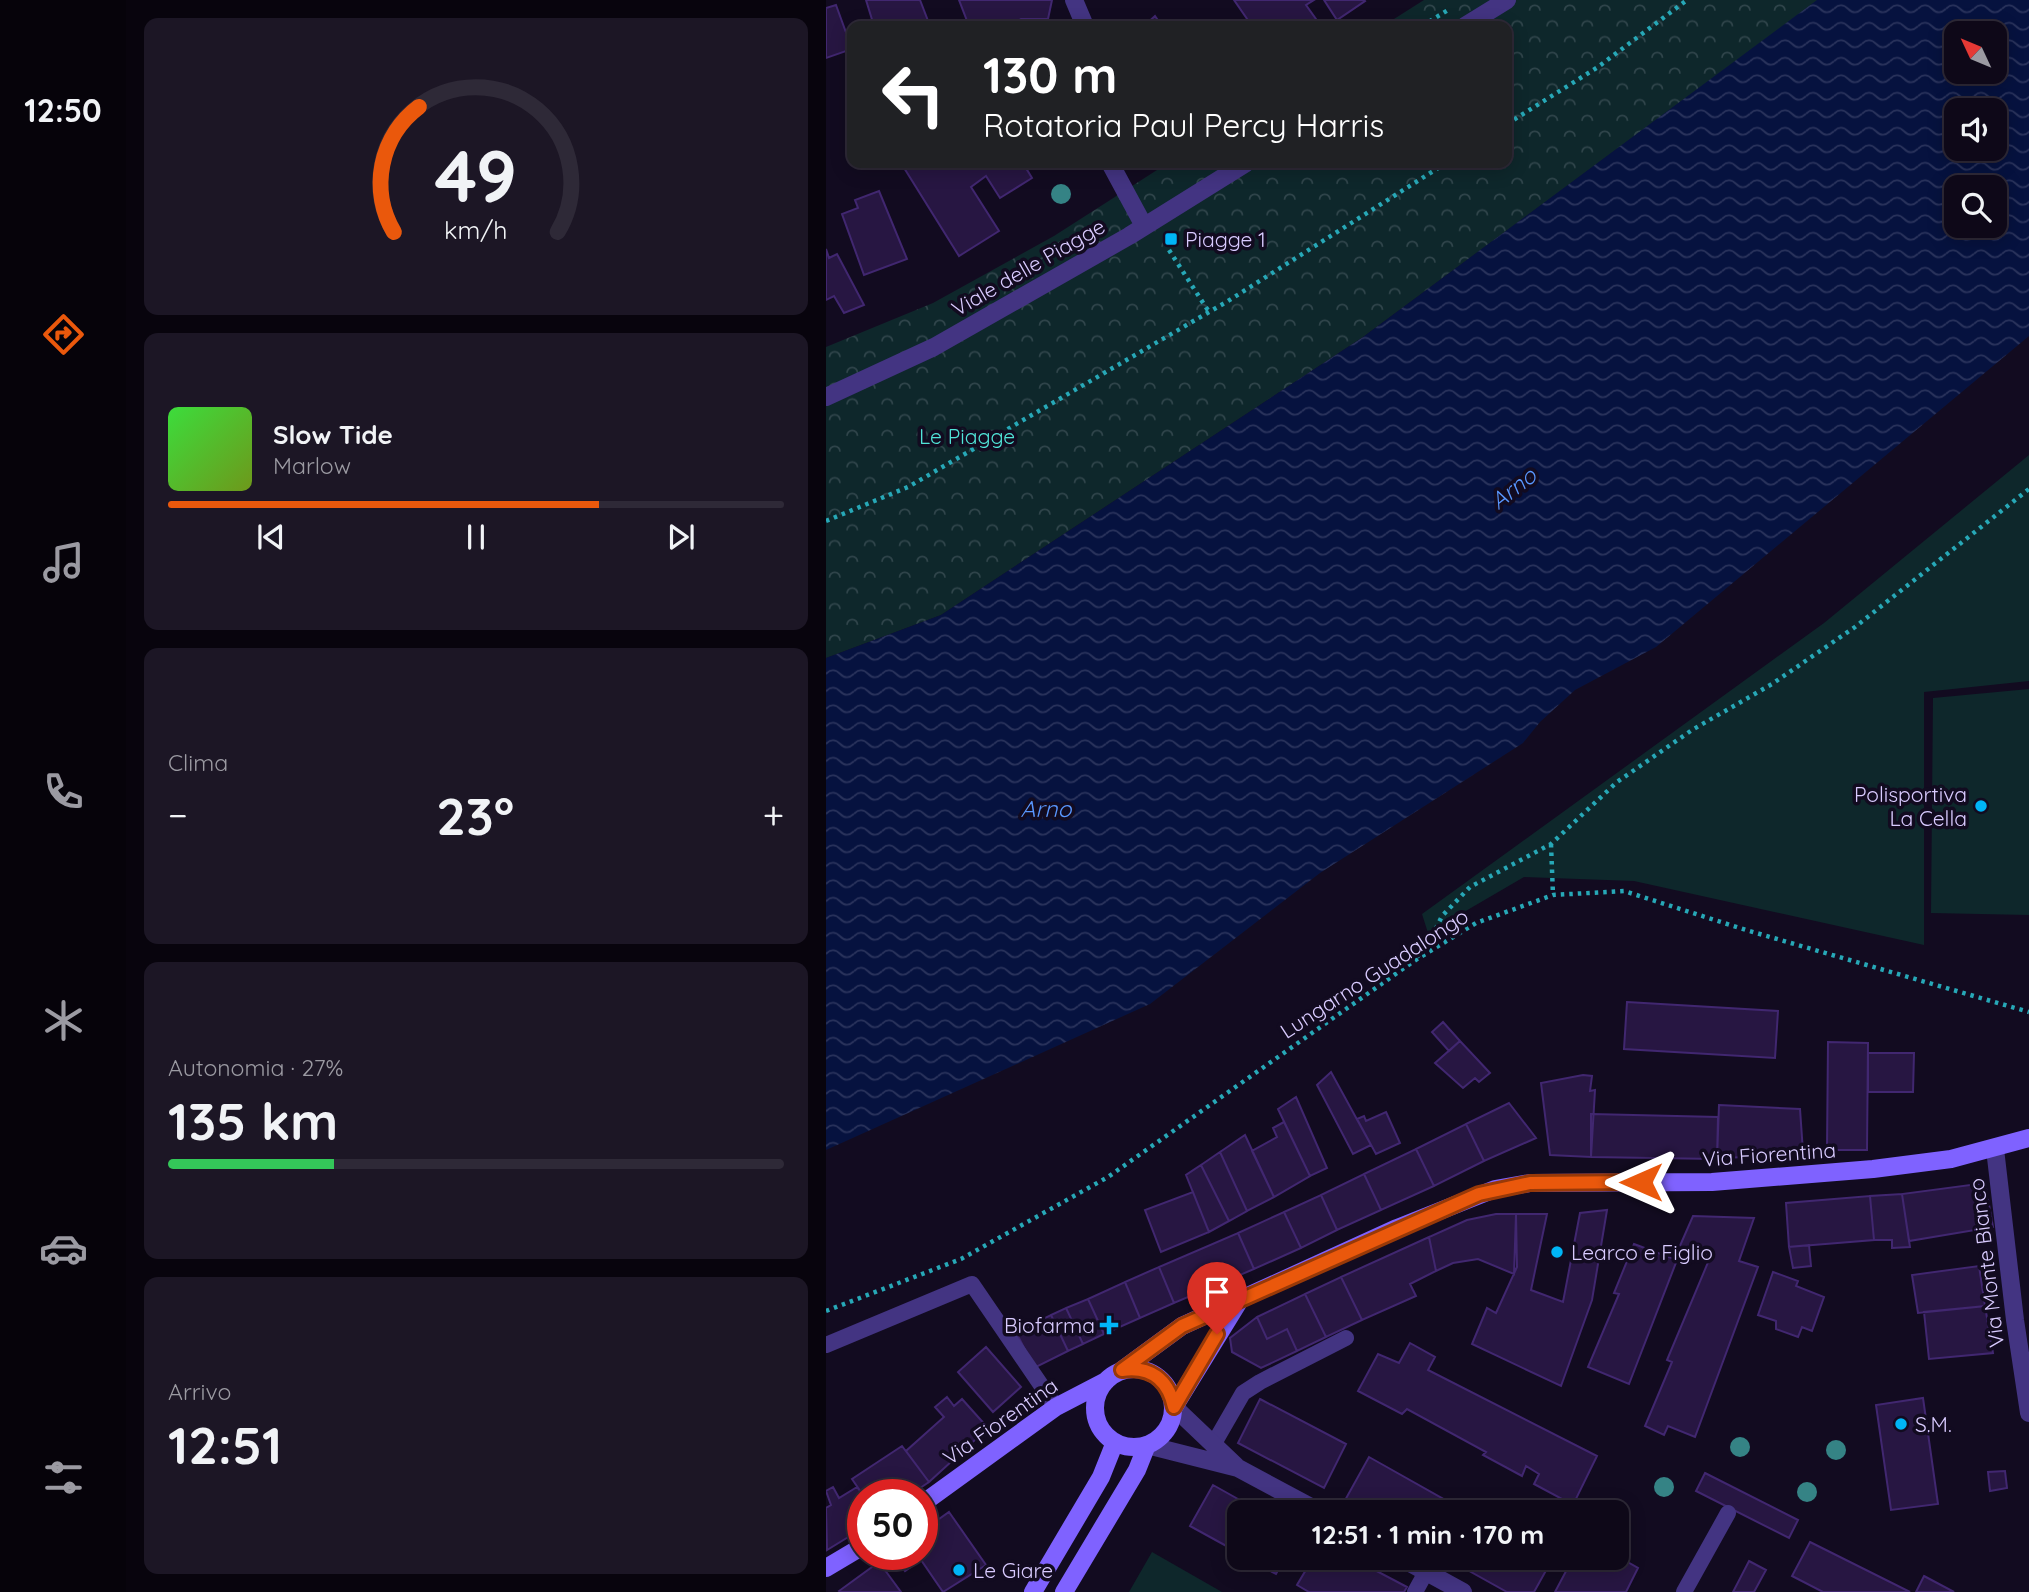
<!DOCTYPE html>
<html lang="it">
<head>
<meta charset="utf-8">
<style>
  body { margin:0; font-family:Quicksand,sans-serif; background:#1c1625; color:#f1f3f6; height:100vh; display:flex; flex-direction:column; font-size:26px; white-space:nowrap }
  * { box-sizing:border-box; margin:0 }
  p { font-size:23px; color:#9b9aa2 }
  .icon { flex:none; width:38px; height:38px; fill:none; stroke:currentColor; stroke-width:2; stroke-linecap:round; stroke-linejoin:round }
  .map { position:relative; flex:1; overflow:hidden }
  .details { display:flex; flex-direction:column; gap:18px; padding:18px; background:#08040d; width:700px }
  .details>* { flex:none }
  .top-card { position:absolute; left:21px; top:21px; width:665px; height:147px; border-radius:14px; box-shadow:0 4px 18px #0003,0 0 0 2px #2e2937; background:#202124; color:#fff; overflow:hidden }
  .needle { width:46px; rotate:314deg }
  .tools { position:absolute; left:1118px; top:21px; display:grid; gap:14px }
  .tools a { display:grid; place-items:center; width:63px; height:63px; border-radius:14px; background:#0e0818; box-shadow:0 4px 18px #0003,0 0 0 2px #2e2937; font-size:35px }
  .speed { position:absolute; left:21px; top:1479px; display:flex; gap:14px; font-size:35px; font-weight:700; text-align:center }
  .speed>* { display:grid; place-content:center; width:91px; height:91px; border-radius:50%; background:#0e0818; box-shadow:0 4px 18px #0003,0 0 0 2px #2e2937; line-height:1 }
  .speed .limit { border:10px solid #d22; background:#fff; color:#111 }
  .pin { position:absolute; display:grid; place-items:center; width:60px; height:60px; color:#fff; margin:-72px -30px; border-radius:50% 50% 50% 0; rotate:-45deg; box-shadow:0 0 7px #0007 }
  .pin .icon { rotate:45deg }
  .me { position:absolute; width:77px; margin:-38px; rotate:270deg; stroke-linejoin:round; filter:drop-shadow(0 0 5px #0008) }
  .turn { display:flex; align-items:center; gap:24px; height:147px; padding:0 21px; font-size:32px }
  .turn .icon { width:91px; height:91px; stroke-width:2.5 }
  .turn b { display:block; font-size:49px; line-height:60px }
  .big { font-size:52px; font-weight:800; line-height:1.1 }
  .details .widget { flex:1; display:flex; flex-direction:column; justify-content:center; gap:10px; min-width:0; padding:0 24px; border-radius:14px; background:#1c1625 }
  .details .dial { align-items:center; gap:0 }
  .dial svg { height:182px; overflow:visible; fill:none; stroke:#2e2937; stroke-width:7; stroke-linecap:round; text-anchor:middle }
  .dial text { fill:#f1f3f6; stroke:none }
  .song { display:flex; align-items:center; gap:21px }
  .cover { width:84px; height:84px; border-radius:10px; background:linear-gradient(135deg,hsl(120 70% 55%),hsl(80 70% 35%)) }
  .played { height:7px; border-radius:4px; background:linear-gradient(90deg,#ea580c 70%,#2e2937 70%) }
  .keys { display:flex; justify-content:space-around; direction:ltr }
  .heat { display:flex; justify-content:space-between; align-items:center; font-size:38px; direction:ltr }
  .charge { height:10px; border-radius:5px; background:linear-gradient(90deg,#34c759 27%,#2e2937 0) }
  .trip { position:absolute; left:401px; top:1500px; width:402px; height:70px; border-radius:14px; background:#0e0818; box-shadow:0 4px 18px #0003,0 0 0 2px #2e2937; font-weight:800; line-height:70px; text-align:center }
  main { display:flex; flex:1; min-height:0 }
  .menu { display:flex; flex-direction:column; width:126px; justify-content:space-around; align-items:center; background:#06030a; color:#9b9aa2 }
  .menu .icon { width:49px; height:49px }
  .menu .current { color:#ea580c }
  .menu b { font-size:32px; color:#f1f3f6 }
  .map>svg:first-child { display:block }
  .grass { fill:#0e272b }
  .forest { fill:url(#forest-crowns) }
  .water { fill:url(#water-waves); fill-rule:evenodd }
  .building { fill:#271642; stroke:#412770; stroke-width:2 }
  .lines { fill:none; stroke-linecap:round; stroke-linejoin:round }
  .path { stroke:#27a8b7; stroke-width:4.5; stroke-dasharray:3.5 5; stroke-linecap:butt }
  .lane { stroke:#433482; stroke-width:16 }
  .street { stroke:#433482; stroke-width:18 }
  .secondary { stroke:#7f62ff; stroke-width:18 }
  .tree { fill:#358385 }
  .route-casing { stroke:#983908; stroke-width:18 }
  .route { stroke:#ea580c; stroke-width:12 }
  .poi-dot { fill:#00b5f6; stroke:#120b20; stroke-width:2.5 }
  .labels { text-anchor:middle; dominant-baseline:central; stroke-width:7; stroke-linejoin:round; paint-order:stroke }
  .poi-label { font-size:21px; fill:#d9cbff; stroke:#120b20; text-anchor:start }
  .street-label { font-size:21px; fill:#d9cbff; stroke:#120b20 }
  .park-label { font-size:21px; fill:#51e5d8; stroke:#120b20 }
  .water-label { font-size:23px; font-style:italic; fill:#5997ff; stroke:#120b20 }
</style>
</head>
<body>
<main>
<nav class="menu">
<b>12:50</b>
<svg class="icon current" aria-label="directions" viewBox="0 0 24 24"><path d="M12 3l9 9-9 9-9-9zM9 14v-3h6M13 9l2 2-2 2"/></svg>
<svg class="icon" aria-label="music" viewBox="0 0 24 24"><path d="M9 18V5l10-2v13"/><circle cx="6" cy="18" r="3"/><circle cx="16" cy="16" r="3"/></svg>
<svg class="icon" aria-label="phone" viewBox="0 0 24 24"><path d="M5 4h4l2 5-3 2q2 4 5 5l2-3 5 2v4C11 20 4 13 5 4z"/></svg>
<svg class="icon" aria-label="climate" viewBox="0 0 24 24"><path d="M12 3v18M4 7l16 10M4 17L20 7"/></svg>
<svg class="icon" aria-label="car" viewBox="0 0 24 24"><path d="M5 17H2v-5l4-1 3-4h7l3 4 3 1v5h-3M9 17h6M6 11h13"/><circle cx="7" cy="17" r="2"/><circle cx="17" cy="17" r="2"/></svg>
<svg class="icon" aria-label="filters" viewBox="0 0 24 24"><path d="M4 7h16M4 17h16"/><circle cx="9" cy="7" r="2"/><circle cx="15" cy="17" r="2"/></svg>
</nav>
<section class="details">
<div class="widget dial"><svg viewBox="0 0 100 80">
<path d="M14 69A42 42 0 1 1 86 69"/>
<path d="M14 69A42 42 0 0 1 25 14" stroke="#ea580c"/>
<text x="50" y="56" font-size="32" font-weight="700">49</text>
<text x="50" y="72" font-size="11">km/h</text>
</svg></div>
<div class="widget">
<div class="song"><i class="cover"></i><div><b>Slow Tide</b><p>Marlow</p></div></div>
<div class="played"></div>
<div class="keys"><svg class="icon" aria-label="previous" viewBox="0 0 24 24"><path d="M18 5L8 12l10 7zM5 5v14"/></svg><svg class="icon" aria-label="pause" viewBox="0 0 24 24"><path d="M8 5v14M16 5v14"/></svg><svg class="icon" aria-label="next" viewBox="0 0 24 24"><path d="M6 5l10 7-10 7zM19 5v14"/></svg></div>
</div>
<div class="widget"><p>Clima</p>
<div class="heat"><a>−</a><b class="big">23°</b><a>+</a></div>
</div>
<div class="widget"><p>Autonomia · 27%</p><b class="big">135 km</b><div class="charge"></div></div>
<div class="widget"><p>Arrivo</p><b class="big">12:51</b></div>
</section>
<div class="map">
<svg width="1203" height="1592" viewBox="0 0 1203 1592">
  <defs>
    <pattern id="forest-crowns" width="20" height="18" patternUnits="userSpaceOnUse" patternTransform="scale(1.75)"><rect width="20" height="18" fill="#0e272b"/><path d="M2 6a3 3 0 1 1 6 0M12 15a3 3 0 1 1 6 0" fill="none" stroke="#30454b"/></pattern>
    <pattern id="water-waves" width="16" height="10" patternUnits="userSpaceOnUse" patternTransform="scale(1.75)"><rect width="16" height="10" fill="#06123f"/><path d="M0 5q4-4 8 0t8 0" fill="none" stroke="#2a335c"/></pattern>
  </defs>
  <rect width="100%" height="100%" fill="#120b20"/>
  <path class="grass" d="M1203,455v226l-105,11v253l-290,-64 -110,-4 -96,56 -6,-19 402,-291z
    M1203,689v226l-98,-2 2,-215z
    M326,1552l70,40h-93z"/>
  <path class="forest" d="M598,0h394l-455,337 -422,278 -115,43v-311l107,-44 121,-67 114,-73h339v-137h-124z"/>
  <path class="water" d="M991,0h212v336l-373,311 -81,43 -35,32 -17,21 -203,130 -170,131 -324,146v-492l115,-43 422,-278zM1130,33h39v39h-39zM1130,110h39v39h-39zM1130,187h39v39h-39z"/>
  <path class="building" d="M40,0h54l10,26h-56z
    M133,0h93l-4,19h-27l-9,5 1,2h-44z
    M408,0h80l-8,5 15,21h-69z
    M498,0h40l1,1 -28,19z
    M10,5l16,44 -26,9v-50z
    M329,16l7,10h-18z
    M75,163l55,1 79,-1 -9,5 6,10 -32,20 -14,-22 -15,11 28,44 -40,25z
    M53,191l28,68 -43,16 -22,-61 16,-6 -3,-8z
    M0,249l3,9 8,-4 27,51 -20,8 -10,-17 -8,4z
    M801,1002l151,9 -3,47 -151,-9z
    M617,1022l17,19 -11,10 -17,-19z
    M634,1041l30,32 -11,9 -4,-4 -12,10 -28,-25z
    M1002,1042l40,1 -1,107h-40z
    M1042,1053h46l-1,39h-45z
    M505,1072l40,73 -18,9 -36,-69z
    M757,1075l9,1 -2,15 5,-1 -4,67 -41,-2 -9,-72z
    M470,1097l31,71 -17,8 -32,-67z
    M683,1103l27,35 -52,23 -18,-37z
    M893,1105l81,4 3,43 -86,7z
    M560,1112l14,31 -24,11 -19,-35 7,-3 2,5z
    M765,1114l127,3 -1,42 -126,-2z
    M458,1122l26,54 -36,21 -22,-46 25,-14 -4,-9z
    M640,1124l18,37 -50,25 -18,-37z
    M419,1135l29,62 -27,14 -27,-59z
    M590,1149l18,37 -53,24 -17,-36z
    M394,1152l27,59 -18,10 -28,-56z
    M375,1165l28,56 -20,11 -23,-57z
    M538,1174l17,36 -44,20 -16,-35z
    M1159,1183l8,44 -84,14 -7,-47z
    M367,1192l16,40 -48,20 -16,-42z
    M1076,1194l8,53 -18,1v-8h-18l-4,-44z
    M495,1195l16,35 -36,18 -17,-36z
    M1044,1196l4,44 -85,7 -3,-44z
    M781,1210l-15,90 -31,86 -89,-42 15,-36 9,5 21,-46 -1,-53h31l-16,76 32,12 17,-89z
    M458,1212l17,36 -47,21 -16,-36z
    M670,1214h20l-2,60 -36,-15 -25,4 -17,8 -7,-34 38,-17z
    M867,1216l61,2 -15,43 19,6 -63,170 -27,-11 -4,9 -19,-9 27,-64 -5,-2 42,-100 -30,-12z
    M412,1233l16,36 -80,34 -15,-36z
    M603,1237l7,34 -26,13 6,12 -54,24 -21,-43z
    M808,1244l43,16 -48,124 -41,-17 31,-73 -5,-1z
    M983,1245l2,21 -18,2 -4,-21z
    M1153,1266l6,40 -67,7 -6,-38z
    M333,1267l15,36 -34,15 -15,-36z
    M947,1272l25,9 -2,5 28,11 -12,34 -10,-4 -4,10 -22,-8v-8l-18,-6z
    M515,1277l21,43 -36,17 -21,-43z
    M299,1282l15,36 -36,16 -16,-35z
    M479,1294l21,43 -29,14 -10,-22 -20,10 -10,-22z
    M262,1299l16,35 -21,10 -17,-36z
    M1159,1306l8,47 -64,6 -5,-47z
    M240,1308l17,36 -15,7 -17,-36z
    M225,1315l17,36 -34,17 -18,-36z
    M431,1317l10,22 20,-10 10,22 -36,17 -29,-16 -2,-14z
    M584,1343l25,14 -7,13 169,86 -24,49 -39,-21 5,-10 -13,-8 -4,10 -39,-21 3,-3 -79,-43 -5,5 -44,-23 20,-37 21,9z
    M160,1347l35,40 -28,25 -35,-40z
    M121,1397l7,9 8,-7 26,29 -59,54 -23,-31 38,-34 -9,-10z
    M1097,1398l15,106 -47,6 -15,-105z
    M434,1399l86,45 -22,44 -86,-45z
    M76,1446l27,36 -18,12 -48,1 -11,-16z
    M543,1457l85,48 -4,7h-87l-19,-10z
    M1179,1471l2,17 -17,3 -2,-19z
    M879,1473l93,47 -9,18 -93,-47z
    M387,1485l48,27h-22v41l-49,-27z
    M7,1487l6,11 18,-11 6,8v33l-36,22 -1,-42 5,-3 -5,-14z
    M123,1512l37,53 -43,27 -22,-32 -16,11 -12,-17h29v-23z
    M984,1542l100,50h-87l-31,-16z
    M791,1556l21,12 -12,24h-71l18,-34z
    M420,1558h39l-9,16z
    M487,1558h39l55,29 -3,5h-95l-12,-7z
    M620,1558h107l-19,34h-27z
    M923,1561l17,9 -12,22h-21z
    M53,1562l22,30h-61l-1,-1z
    M1098,1576l30,16h-38z"/>
  <g class="lines">
    <path class="path" d="M596,26l26,-16
      M681,124l91,-57 89,-67
      M343,250l40,62
      M0,521l82,-34 320,-186 218,-138
      M725,844l2,51
      M591,957l12,-14 13,-27 28,-29 81,-43 66,-62 75,-52 80,-46 83,-57 174,-138
      M0,1311l135,-52 147,-82 306,-216 62,-38 77,-28 71,-4 122,39 283,82"/>
    <path class="lane" d="M0,1345l146,-61 84,123
      M387,1445l30,-52 17,-11 86,-44
      M589,1592l11,-20
      M858,1592l44,-79"/>
    <path class="street" d="M248,0l11,26
      M639,26l42,-26
      M284,163l34,63
      M0,397l108,-50 195,-111 117,-73
      M1169,1149l20,171 14,93
      M348,1407l62,59
      M321,1445l91,23 82,44
      M575,1558l62,34"/>
    <path class="secondary" d="M269 1408a39 39 0 1 1 78 0a39 39 0 1 1-78 0Z
      M296,1370l60,-44 215,-98 98,-39 35,-6 182,-1 161,-13 78,-10 78,-21
      M348,1407l64,-104
      M96,1504l134,-97 50,-26
      M0,1568l37,-22
      M207,1592l68,-115 14,-35
      M238,1592l73,-122 10,-25"/>
  </g>
  <g class="tree">
    <circle cx="235" cy="194" r="10"/>
    <circle cx="914" cy="1447" r="10"/>
    <circle cx="1010" cy="1450" r="10"/>
    <circle cx="838" cy="1487" r="10"/>
    <circle cx="981" cy="1492" r="10"/>
  </g>
  <g class="lines">
    <g class="route-casing">
      <path id="route" d="M391,1334l-43,73c-6,-28 -24,-41 -52,-37l60,-44 297,-132 51,-11 111,-1"/>
    </g>
    <use href="#route" class="route"/>
  </g>
  <g class="poi-dot">
    <rect x="338" y="232" width="14" height="14" rx="3.5"/>
    <circle cx="1155" cy="806" r="7"/>
    <circle cx="731" cy="1252" r="7"/>
    <path d="M279.5 1314.5h7v7h7v7h-7v7h-7v-7h-7v-7h7z"/>
    <circle cx="1075" cy="1424" r="7"/>
    <circle cx="133" cy="1570" r="7"/>
  </g>
  <g class="labels">
    <g class="poi-label">
      <text x="359" y="239">Piagge 1</text>
      <text x="1141" y="794" text-anchor="end">Polisportiva<tspan x="1141" dy="24">La Cella</tspan></text>
      <text x="745" y="1252">Learco e Figlio</text>
      <text x="269" y="1325" text-anchor="end">Biofarma</text>
      <text x="1089" y="1424">S.M.</text>
      <text x="147" y="1570">Le Giare</text>
    </g>
    <g class="street-label">
      <text transform="translate(202 267) rotate(-30)">Viale delle Piagge</text>
      <text transform="translate(548 973) rotate(-33)">Lungarno Guadalongo</text>
      <text transform="translate(943 1154) rotate(-4)">Via Fiorentina</text>
      <text transform="translate(1160 1263) rotate(-97)">Via Monte Bianco</text>
      <text transform="translate(174 1421) rotate(-35)">Via Fiorentina</text>
    </g>
    <g class="park-label">
      <text x="141" y="436">Le Piagge</text>
    </g>
    <g class="water-label">
      <text transform="translate(687 488) rotate(-38)">Arno</text>
      <text x="220" y="808">Arno</text>
    </g>
  </g>
</svg>
<div class="tools">
<a><svg class="needle" viewBox="-14 -14 28 28"><path d="M0-13l5 13h-10z" fill="#e53935"/><path d="M0 13l5-13h-10z" fill="#9b9aa2"/></svg></a>
<a><svg class="icon" aria-label="sound" viewBox="0 0 24 24"><path d="M4 9h4l5-4v14l-5-4H4zM17 9q2 3 0 6"/></svg></a>
<a><svg class="icon" aria-label="search" viewBox="0 0 24 24"><circle cx="10" cy="10" r="6"/><path d="M15 15l6 6"/></svg></a>
</div>
<div class="speed"><div class="limit">50</div></div>
<div class="pin" style="left:391px;top:1334px;background:#d93025"><svg class="icon" aria-label="arrive" viewBox="0 0 24 24"><path d="M6 21V4h12l-3 4 3 4H6"/></svg></div>
<svg class="me" style="left:815px;top:1182px" viewBox="-20 -20 40 40"><path d="M0-17L14 15 0 8-14 15z" fill="#ea580c" stroke="#fff" stroke-width="4"/></svg>
<div class="trip">12:51 · 1 min · 170 m</div>
<div class="top-card">
<div class="turn"><svg class="icon" aria-label="left" viewBox="0 0 24 24"><path d="M17 20v-9H6M10 6l-5 5 5 5"/></svg><div><b>130 m</b>Rotatoria Paul Percy Harris</div></div>
</div>
</div>
</main>
</body>
</html>
